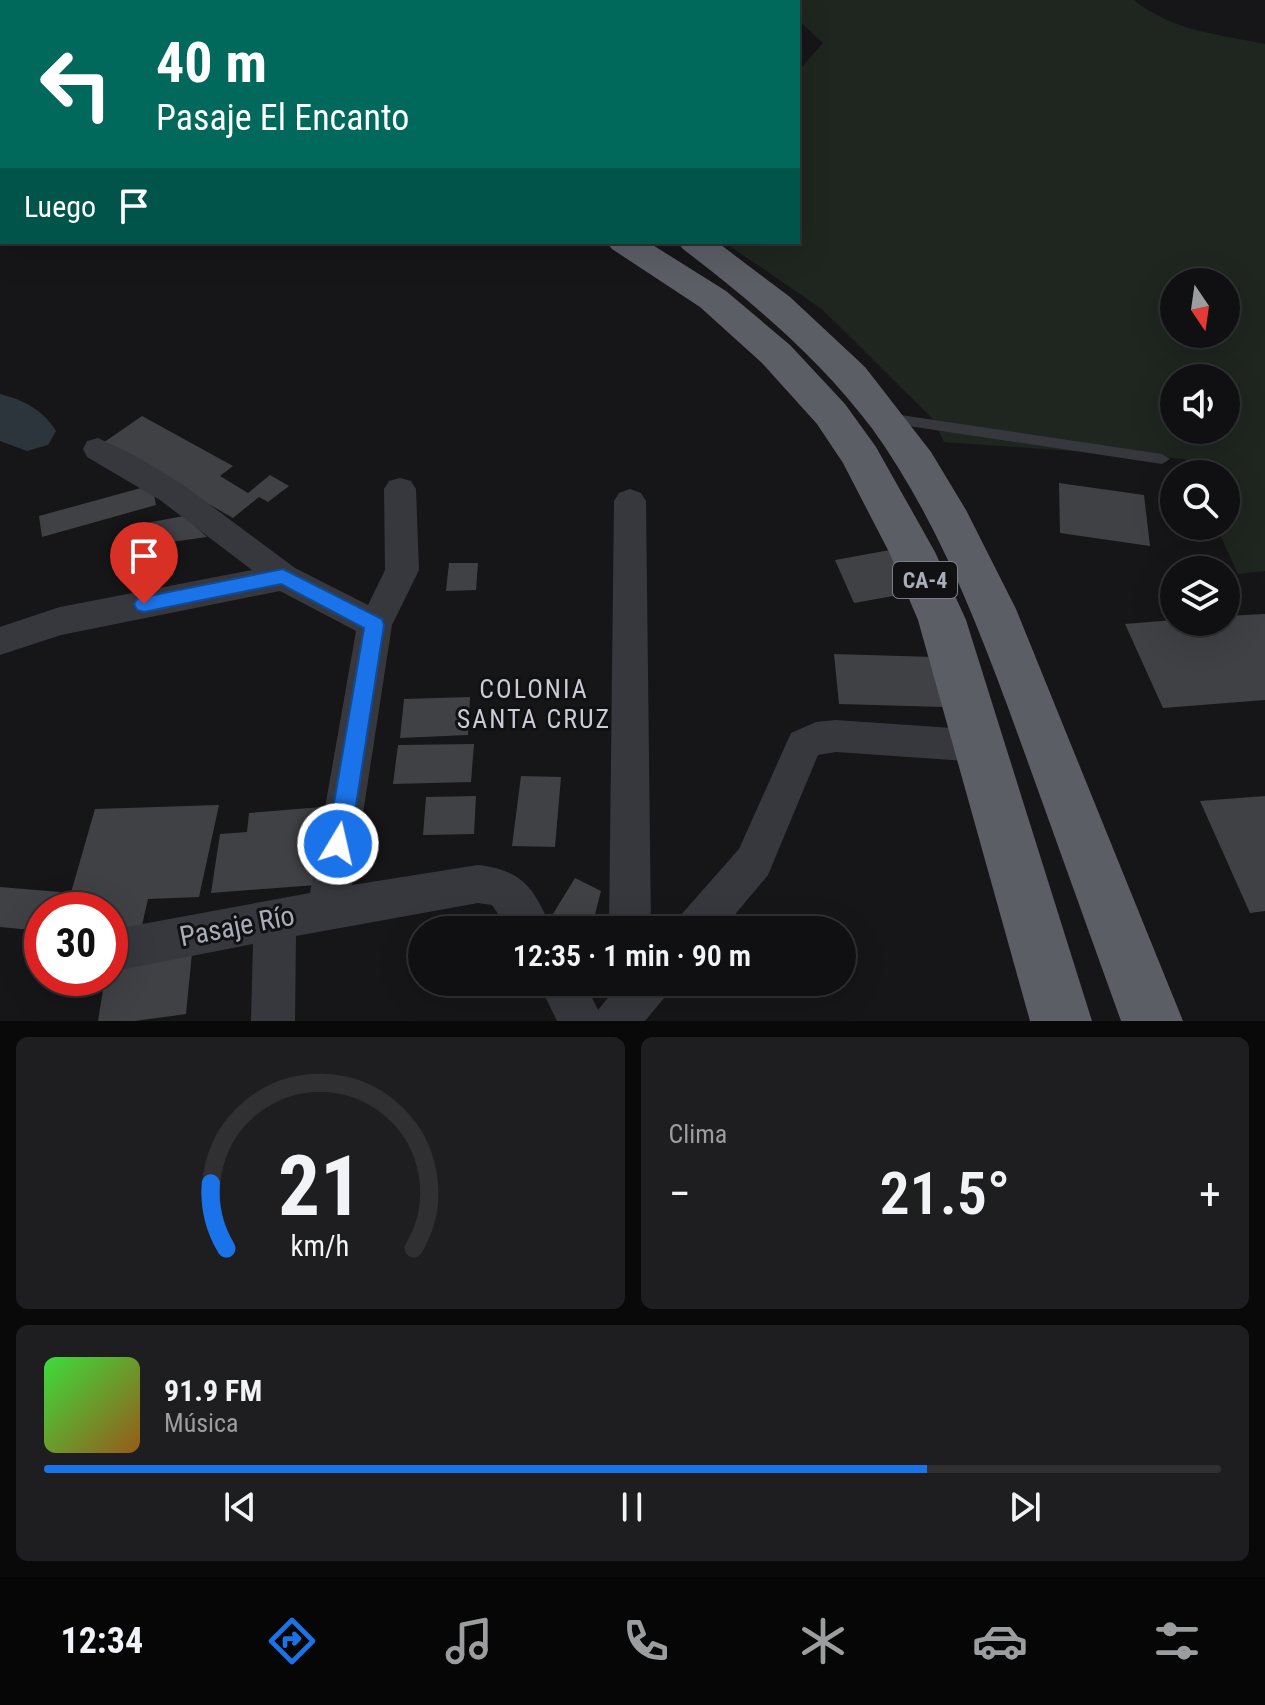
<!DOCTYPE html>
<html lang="es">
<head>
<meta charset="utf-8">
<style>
  body { margin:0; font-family:"Roboto Condensed",sans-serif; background:#1e1e20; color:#f1f3f6; height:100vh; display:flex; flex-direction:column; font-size:30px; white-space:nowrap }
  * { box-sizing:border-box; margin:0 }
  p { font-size:26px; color:#9c9d9f }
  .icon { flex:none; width:44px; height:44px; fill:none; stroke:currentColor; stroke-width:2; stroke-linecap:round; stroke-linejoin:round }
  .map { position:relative; height:1021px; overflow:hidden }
  .panel { display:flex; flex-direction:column; gap:16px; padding:16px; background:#09090a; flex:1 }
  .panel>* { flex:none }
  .guide { position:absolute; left:0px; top:0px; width:800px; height:244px; box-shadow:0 8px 32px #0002,0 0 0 2px #303032; background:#00695c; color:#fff; overflow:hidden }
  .needle { width:52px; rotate:167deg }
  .controls { position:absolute; left:1160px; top:268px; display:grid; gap:16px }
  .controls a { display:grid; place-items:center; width:80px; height:80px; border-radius:50%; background:#101012; box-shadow:0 8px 32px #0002,0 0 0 2px #303032; font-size:40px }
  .speed { position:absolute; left:24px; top:892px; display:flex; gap:16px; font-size:40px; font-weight:700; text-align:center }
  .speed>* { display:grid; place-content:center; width:104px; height:104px; border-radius:50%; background:#101012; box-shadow:0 8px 32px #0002,0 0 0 2px #303032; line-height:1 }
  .speed .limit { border:12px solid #d22; background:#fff; color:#111 }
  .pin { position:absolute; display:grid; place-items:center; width:68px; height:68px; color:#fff; margin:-82px -34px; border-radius:50% 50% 50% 0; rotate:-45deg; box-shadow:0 0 8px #0007 }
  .pin .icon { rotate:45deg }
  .me { position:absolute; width:88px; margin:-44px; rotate:9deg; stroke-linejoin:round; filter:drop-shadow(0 0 6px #0008) }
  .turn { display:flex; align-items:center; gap:28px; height:168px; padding:0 24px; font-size:36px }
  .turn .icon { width:104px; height:104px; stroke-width:2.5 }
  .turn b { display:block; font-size:56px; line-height:68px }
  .then { display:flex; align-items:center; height:76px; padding:0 24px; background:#0003; gap:16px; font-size:30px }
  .big { font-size:60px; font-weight:600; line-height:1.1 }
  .panel .card { flex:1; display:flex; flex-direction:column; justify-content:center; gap:12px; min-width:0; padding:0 28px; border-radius:12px; background:#1e1e20 }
  .panel .dial { align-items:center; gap:0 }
  .dial svg { height:208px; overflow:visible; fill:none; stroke:#303032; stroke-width:7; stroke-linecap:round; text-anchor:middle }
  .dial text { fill:#f1f3f6; stroke:none }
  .song { display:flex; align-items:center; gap:24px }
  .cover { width:96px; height:96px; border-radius:12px; background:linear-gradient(135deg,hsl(120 70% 55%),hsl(30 70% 35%)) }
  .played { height:8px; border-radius:4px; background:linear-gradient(90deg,#1a73e8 75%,#303032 75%) }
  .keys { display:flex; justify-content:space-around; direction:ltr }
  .heat { display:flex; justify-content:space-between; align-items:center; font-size:44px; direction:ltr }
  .panel .tiles { flex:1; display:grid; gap:16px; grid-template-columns:1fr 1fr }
  .card:last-child { grid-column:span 2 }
  .trip { position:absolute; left:408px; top:916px; width:448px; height:80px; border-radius:40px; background:#101012; box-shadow:0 8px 32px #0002,0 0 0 2px #303032; font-weight:600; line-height:80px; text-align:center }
  .menu { display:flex; height:128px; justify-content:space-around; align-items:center; background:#060607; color:#9c9d9f }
  .menu .icon { width:56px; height:56px }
  .menu .selected { color:#1a73e8 }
  .menu b { font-size:36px; color:#f1f3f6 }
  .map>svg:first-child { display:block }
  .green { fill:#1e261f; fill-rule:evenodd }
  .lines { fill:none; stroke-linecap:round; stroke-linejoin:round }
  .river { fill:#2c353c; fill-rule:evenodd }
  .building { fill:#404145 }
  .service { fill:#37383d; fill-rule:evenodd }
  .minor { fill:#37383d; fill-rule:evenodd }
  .trunk { fill:#5b5e65; fill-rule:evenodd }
  .route { fill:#1a73e8; stroke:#114b97; stroke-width:2 }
  .labels { text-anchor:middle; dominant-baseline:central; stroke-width:6; stroke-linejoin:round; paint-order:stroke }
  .shield { fill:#111113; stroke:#7b7e86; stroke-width:2 }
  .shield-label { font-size:22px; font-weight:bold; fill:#a8adb8 }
  .neighbourhood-label { font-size:26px; letter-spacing:2px; fill:#c9ccd4; stroke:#111113 }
  .near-street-label { font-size:28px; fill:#a8adb8; stroke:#111113 }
</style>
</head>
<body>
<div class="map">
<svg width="1265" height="1021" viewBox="0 0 1265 1021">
  <rect width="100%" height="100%" fill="#161618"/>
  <path class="green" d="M775,0h359c40,32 84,34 131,44v527l-27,3 -22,-48h10v-52h-34l-7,-15 -241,-17 -11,-23 -110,-109 -99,-68h74v-171l25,-28 -25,-23v-18zM1174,282h52v52h-52zM1174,378h52v52h-52z"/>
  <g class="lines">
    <path class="river" d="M0,394c24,6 43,16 56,37l-8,14 -21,6 -27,-10z"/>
  </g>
  <path class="building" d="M142,416l91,50 -13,10 28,17 22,-18 19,11 -21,16 -9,-5 -26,21 -130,-75z
    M1059,483l85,12 6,51 -90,-13z
    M152,485l4,20 -114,32 -3,-21z
    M184,516l23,21 -50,7 -22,-19z
    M890,550l20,43 -56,10 -19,-43z
    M449,563h29l-2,27 -30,1z
    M1265,614v86l-102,8 -38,-84 49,-4 52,2v-6z
    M834,654l100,3 9,50 -104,-3z
    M470,697l-2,38 -68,3 4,-39z
    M474,744l-3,38 -78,2 5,-39z
    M521,776l40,1 -6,70 -43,-1z
    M476,796l-2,38 -51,1 3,-38z
    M1265,796v115l-15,2 -50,-112z
    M219,805l-20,92 -51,2 -8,35 -30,1v-25h-44l29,-101z
    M322,807l-6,78 -105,8 9,-59 27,-2 2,-19z
    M575,878l26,13 -10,39h-39l-4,-8z
    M0,887l60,5 -7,18h-11v21l-42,-4z
    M192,953l-6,61 -51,7h-37l7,-43h5v-14z"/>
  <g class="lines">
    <path class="service" d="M887,413l275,41 8,5 -8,5 -280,-42 -2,-4z"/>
    <path class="minor" d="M0,78h2v12h-2z
      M98,438l36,17 48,29 113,84 73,37 17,-35 -1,-81 5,-8 11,-3 11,3 5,8 3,81 -27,55 -40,260 126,-20c46,5 57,25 74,65h-43l-17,-25 -14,-2 -182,33 -1,85h-44l2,-77 -143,28v-42l200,-37 46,-262 -76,-40 -219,44 -61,20v-28l60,-20 192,-37 -92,-70 -73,-43 -4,-8 4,-8z
      M630,489l11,4 5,8 5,429h-42l5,-429 5,-8z
      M836,720l145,10 13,5 6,11 -6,11 -13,5 -145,-10 -18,3 -50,120 -46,55h-48l6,-14 59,-67 52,-116 25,-11z
      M538,982h46l14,28 23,-28h51l-7,15 -20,24h-88z"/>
    <path class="trunk" d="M384,0h26l2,2h-28z
      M419,0h26l2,2h-28z
      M606,242h42l78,49 64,54 55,59 31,43 59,105 31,68 126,401h-62l-112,-401 -29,-68 -46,-89 -26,-39 -55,-61 -62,-56 -88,-58z
      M677,242h40l73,55 75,70 66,85 35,58 50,99 167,412h-62c-32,-89 -64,-178 -96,-267 -41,-113 -83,-229 -154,-327 -53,-70 -119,-125 -188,-178z"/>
  </g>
  <path class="route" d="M283,569l99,50 2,6 -34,219 -4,8 -8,3 -8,-3 -3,-8 37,-216 -83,-44 -137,28 -7,-2 -3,-6 3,-5 7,-2z"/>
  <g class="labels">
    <rect class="shield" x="893" y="562" width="64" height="36" rx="6"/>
    <g class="shield-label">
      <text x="925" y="580">CA-4</text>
    </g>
    <g class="neighbourhood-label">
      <text x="534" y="689">COLONIA<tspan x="534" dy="30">SANTA CRUZ</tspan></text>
    </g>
    <g class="near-street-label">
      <text transform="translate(237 926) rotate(-11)">Pasaje Río</text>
    </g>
  </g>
</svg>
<div class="controls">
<a><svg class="needle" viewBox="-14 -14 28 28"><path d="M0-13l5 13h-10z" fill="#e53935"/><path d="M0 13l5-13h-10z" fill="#9c9d9f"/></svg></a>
<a><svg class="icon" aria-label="sound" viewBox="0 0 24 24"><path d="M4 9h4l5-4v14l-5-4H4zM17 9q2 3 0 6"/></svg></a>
<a><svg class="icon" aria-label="search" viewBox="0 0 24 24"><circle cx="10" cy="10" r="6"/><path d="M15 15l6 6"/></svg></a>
<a><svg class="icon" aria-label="layers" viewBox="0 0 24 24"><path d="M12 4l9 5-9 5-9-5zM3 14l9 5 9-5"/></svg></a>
</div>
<div class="speed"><div class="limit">30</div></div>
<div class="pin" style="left:144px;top:604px;background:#d93025"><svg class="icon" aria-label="arrive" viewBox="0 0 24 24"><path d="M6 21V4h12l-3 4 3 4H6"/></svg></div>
<svg class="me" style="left:338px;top:844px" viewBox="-20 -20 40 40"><circle r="17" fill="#1a73e8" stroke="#fff" stroke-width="3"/><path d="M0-11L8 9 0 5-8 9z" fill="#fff"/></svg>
<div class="trip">12:35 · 1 min · 90 m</div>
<div class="guide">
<div class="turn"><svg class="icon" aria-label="left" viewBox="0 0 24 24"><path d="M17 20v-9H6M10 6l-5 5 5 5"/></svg><div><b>40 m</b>Pasaje El Encanto</div></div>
<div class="then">Luego<svg class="icon" aria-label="arrive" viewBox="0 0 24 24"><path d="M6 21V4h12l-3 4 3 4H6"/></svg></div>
</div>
</div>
<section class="panel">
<div class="tiles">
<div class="card dial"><svg viewBox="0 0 100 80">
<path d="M14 69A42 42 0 1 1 86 69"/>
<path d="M14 69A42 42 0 0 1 8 44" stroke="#1a73e8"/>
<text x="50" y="56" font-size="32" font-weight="700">21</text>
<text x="50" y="72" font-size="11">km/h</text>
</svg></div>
<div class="card"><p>Clima</p>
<div class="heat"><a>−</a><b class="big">21.5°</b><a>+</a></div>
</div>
<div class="card">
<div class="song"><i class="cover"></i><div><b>91.9 FM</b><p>Música</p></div></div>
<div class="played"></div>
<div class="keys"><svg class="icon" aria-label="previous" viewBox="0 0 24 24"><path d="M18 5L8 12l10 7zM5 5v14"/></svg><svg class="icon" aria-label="pause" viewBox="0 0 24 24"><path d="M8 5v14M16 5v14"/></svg><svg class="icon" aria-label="next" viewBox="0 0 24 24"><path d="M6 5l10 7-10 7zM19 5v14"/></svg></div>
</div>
</div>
</section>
<nav class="menu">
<b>12:34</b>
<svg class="icon selected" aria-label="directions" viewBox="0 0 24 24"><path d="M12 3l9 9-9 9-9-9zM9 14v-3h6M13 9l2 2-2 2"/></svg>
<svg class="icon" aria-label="music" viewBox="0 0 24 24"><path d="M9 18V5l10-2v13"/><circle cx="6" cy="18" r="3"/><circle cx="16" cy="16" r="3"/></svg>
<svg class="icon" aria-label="phone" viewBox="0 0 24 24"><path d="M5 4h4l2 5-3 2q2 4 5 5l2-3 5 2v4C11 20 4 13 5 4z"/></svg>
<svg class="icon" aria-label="climate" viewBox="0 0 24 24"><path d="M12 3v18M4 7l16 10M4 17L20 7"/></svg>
<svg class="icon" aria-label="car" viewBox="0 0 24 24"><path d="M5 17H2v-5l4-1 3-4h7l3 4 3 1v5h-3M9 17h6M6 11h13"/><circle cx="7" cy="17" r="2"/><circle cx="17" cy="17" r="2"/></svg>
<svg class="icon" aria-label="filters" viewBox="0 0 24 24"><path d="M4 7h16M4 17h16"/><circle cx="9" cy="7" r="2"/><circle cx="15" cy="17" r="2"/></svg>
</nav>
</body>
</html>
